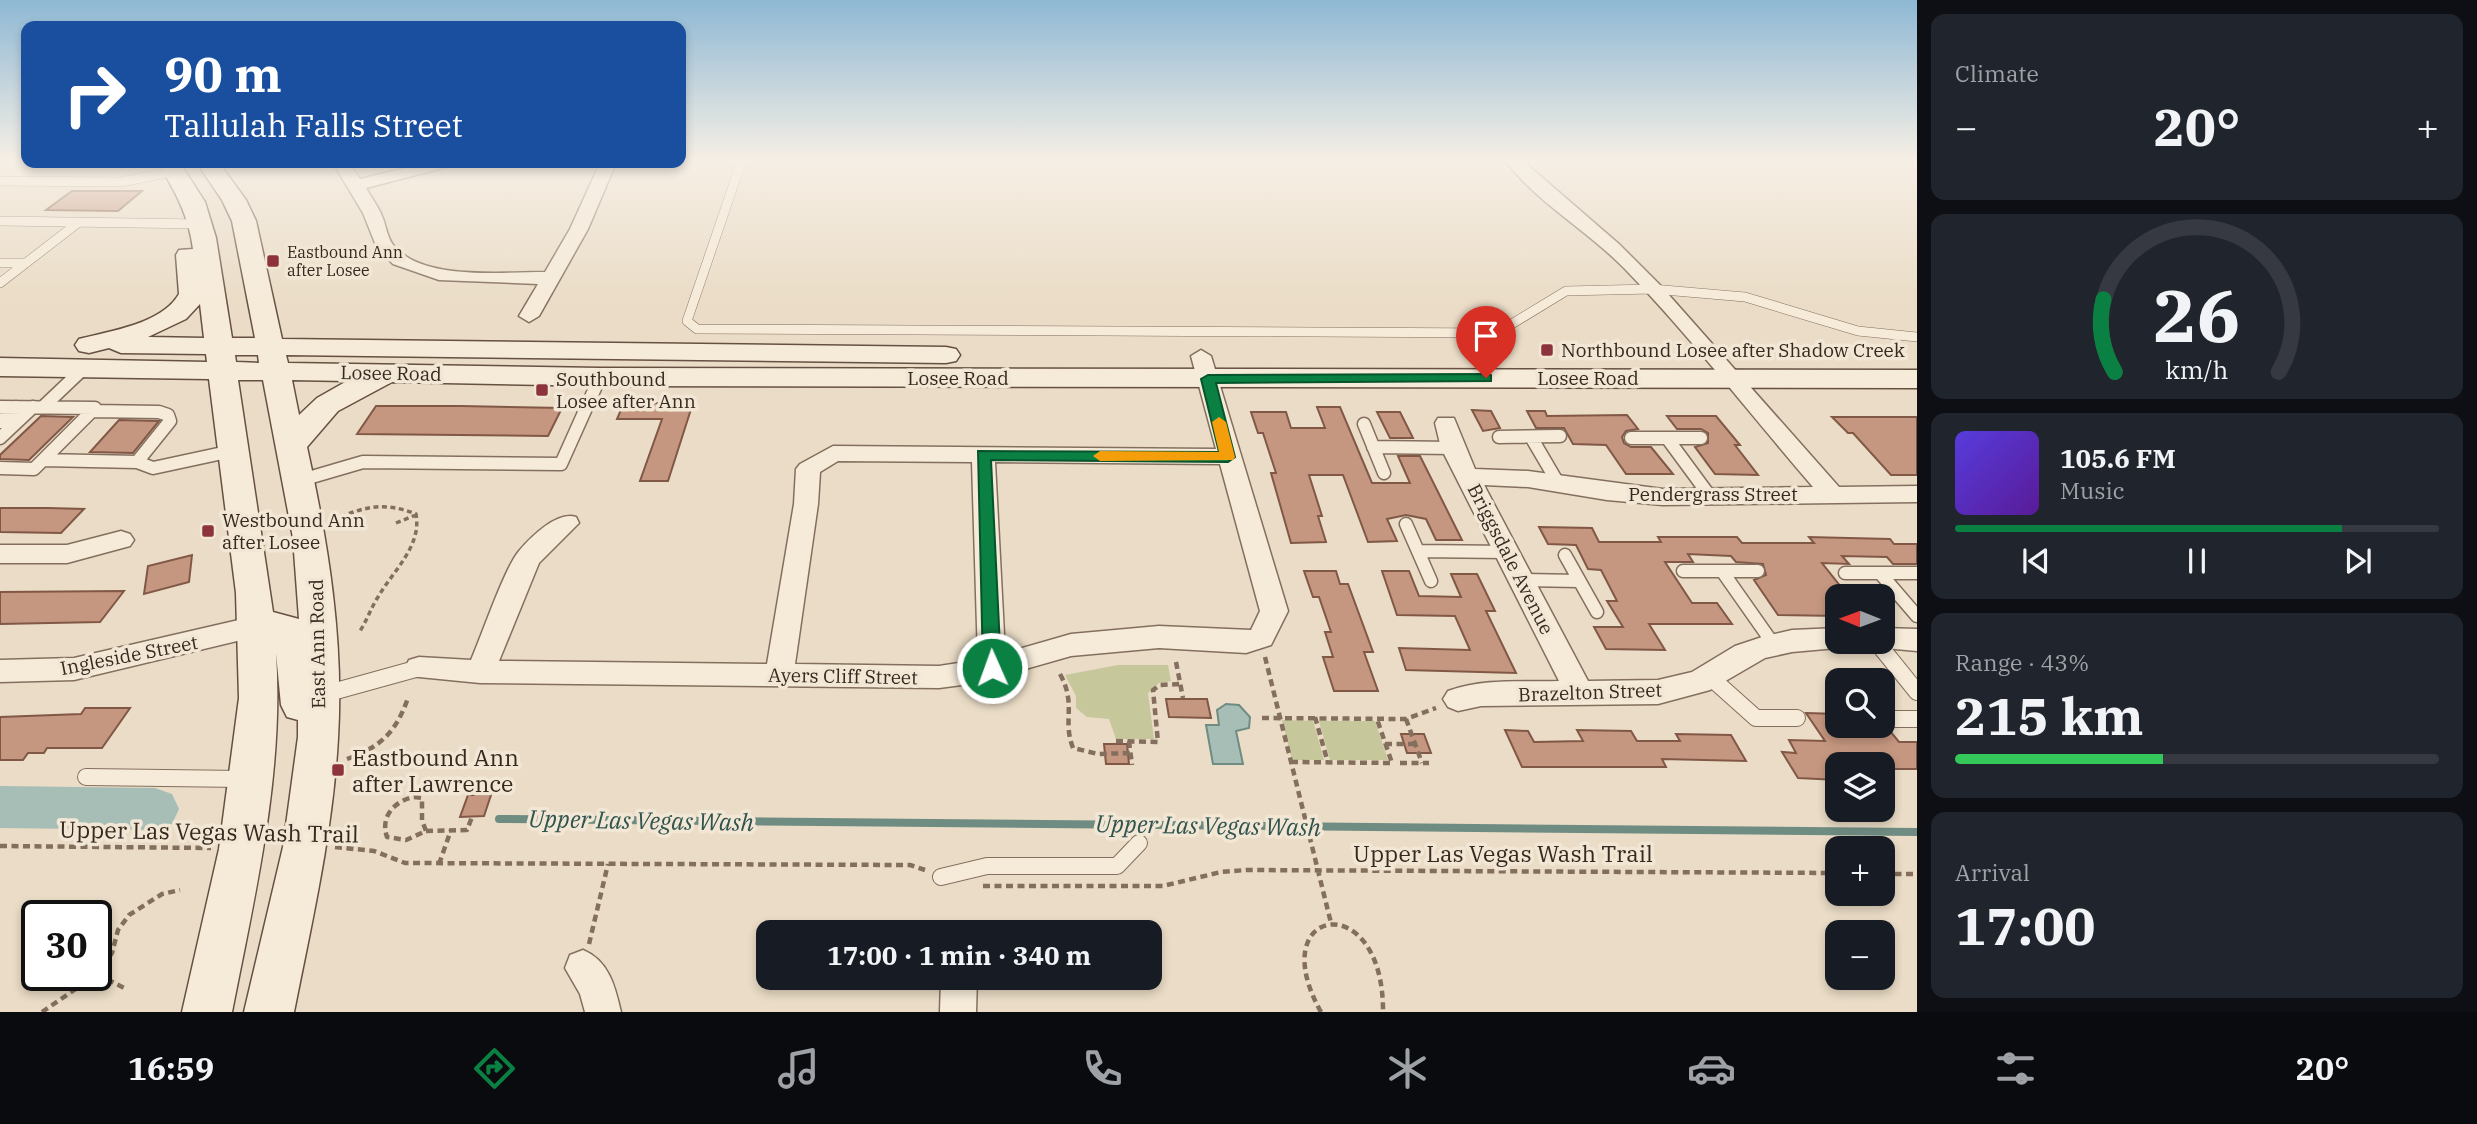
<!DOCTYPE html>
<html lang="en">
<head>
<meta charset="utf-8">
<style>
  body { margin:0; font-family:"IBM Plex Serif",serif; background:#20242c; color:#f1f3f6; height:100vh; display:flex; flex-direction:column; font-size:26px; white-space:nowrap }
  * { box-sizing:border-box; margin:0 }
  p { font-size:23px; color:#9ea1a6 }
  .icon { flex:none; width:38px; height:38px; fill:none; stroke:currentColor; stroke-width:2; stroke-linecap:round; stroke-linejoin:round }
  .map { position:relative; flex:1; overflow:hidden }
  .drawer { display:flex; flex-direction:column; gap:14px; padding:14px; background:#0d0f14; width:560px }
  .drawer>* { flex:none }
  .banner { position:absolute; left:21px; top:21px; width:665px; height:147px; border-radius:14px; box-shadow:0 4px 10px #0003; background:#1a4fa0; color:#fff; overflow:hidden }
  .needle { width:46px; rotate:271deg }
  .controls { position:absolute; left:1825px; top:584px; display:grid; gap:14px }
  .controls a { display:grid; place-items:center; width:70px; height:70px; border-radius:14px; background:#171b24; box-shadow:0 4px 10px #0003; font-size:35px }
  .speed { position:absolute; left:21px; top:900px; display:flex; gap:14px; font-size:35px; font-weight:700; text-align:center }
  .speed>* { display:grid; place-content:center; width:91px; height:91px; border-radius:50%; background:#171b24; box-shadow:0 4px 10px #0003; line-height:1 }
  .speed .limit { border:4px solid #111; border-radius:10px; background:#fff; color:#111 }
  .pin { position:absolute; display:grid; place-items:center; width:60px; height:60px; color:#fff; margin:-72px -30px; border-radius:50% 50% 50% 0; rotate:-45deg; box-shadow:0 0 7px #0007 }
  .pin .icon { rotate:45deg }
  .me { position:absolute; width:77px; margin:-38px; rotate:358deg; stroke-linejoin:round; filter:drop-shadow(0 0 5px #0008) }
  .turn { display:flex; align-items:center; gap:24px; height:147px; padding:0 28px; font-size:32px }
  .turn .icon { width:91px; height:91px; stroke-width:2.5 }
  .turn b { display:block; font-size:49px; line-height:60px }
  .big { font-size:52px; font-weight:700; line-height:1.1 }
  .drawer .card { flex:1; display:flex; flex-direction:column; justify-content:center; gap:10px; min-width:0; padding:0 24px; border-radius:14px; background:#20242c }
  .drawer .dial { align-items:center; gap:0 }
  .dial svg { height:182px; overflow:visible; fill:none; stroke:#363941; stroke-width:7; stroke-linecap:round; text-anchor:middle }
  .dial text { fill:#f1f3f6; stroke:none }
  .song { display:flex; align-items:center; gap:21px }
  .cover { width:84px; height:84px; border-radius:10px; background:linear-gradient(135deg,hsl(250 70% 55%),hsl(270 70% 35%)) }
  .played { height:7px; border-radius:4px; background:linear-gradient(90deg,#0b8043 80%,#363941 80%) }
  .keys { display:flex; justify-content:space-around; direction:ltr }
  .heat { display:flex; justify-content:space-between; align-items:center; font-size:38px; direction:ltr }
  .charge { height:10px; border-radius:5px; background:linear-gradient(90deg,#34c759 43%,#363941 0) }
  .trip { position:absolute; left:756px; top:920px; width:406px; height:70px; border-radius:14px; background:#171b24; box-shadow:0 4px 10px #0003; font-weight:700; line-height:70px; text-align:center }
  .tab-bar { display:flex; height:112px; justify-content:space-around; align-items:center; background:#090b0e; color:#9ea1a6 }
  .tab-bar .icon { width:49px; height:49px }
  .tab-bar .active { color:#0b8043 }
  .tab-bar b { font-size:32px; color:#f1f3f6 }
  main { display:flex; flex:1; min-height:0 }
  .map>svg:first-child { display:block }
  .green { fill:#c6c79b }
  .water { fill:#a7beb6; stroke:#6f8c82; stroke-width:2 }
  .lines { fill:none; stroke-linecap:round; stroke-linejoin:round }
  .stream { stroke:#6f8c82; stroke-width:8 }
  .river { fill:#a7beb6; fill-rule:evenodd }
  .building { fill:#c59780; stroke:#815846; stroke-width:2 }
  .lane-far2-casing { stroke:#846f5e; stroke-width:10 }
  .lane-far1-casing { stroke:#846f5e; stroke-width:15 }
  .lane-casing { stroke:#846f5e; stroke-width:18 }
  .street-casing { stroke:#846f5e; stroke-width:3 }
  .secondary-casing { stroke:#665041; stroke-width:3 }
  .path-far1 { stroke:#846f5e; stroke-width:3.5; stroke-dasharray:5 3.5; stroke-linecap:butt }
  .path { stroke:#846f5e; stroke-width:4.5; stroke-dasharray:7 4.5; stroke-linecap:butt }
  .lane-far2 { stroke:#f6ebd9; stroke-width:9 }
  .lane-far1 { stroke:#f6ebd9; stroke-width:12 }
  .lane { stroke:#f6ebd9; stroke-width:16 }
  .street { fill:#f6ebd9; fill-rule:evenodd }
  .secondary { fill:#f6ebd9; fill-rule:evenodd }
  .route { fill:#0b8043; stroke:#07532c; stroke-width:2 }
  .slow { fill:#f59e0b }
  .poi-dot { fill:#8d333b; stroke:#f2e7d5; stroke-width:2.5 }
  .labels { text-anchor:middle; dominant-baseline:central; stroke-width:7; stroke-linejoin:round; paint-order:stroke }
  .far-poi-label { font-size:16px; fill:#362920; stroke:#f2e7d5; text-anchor:start }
  .poi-label { font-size:19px; fill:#362920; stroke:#f2e7d5; text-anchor:start }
  .street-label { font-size:19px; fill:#362920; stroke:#f2e7d5 }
  .near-poi-label { font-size:23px; fill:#362920; stroke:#f2e7d5; text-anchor:start }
  .near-street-label { font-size:23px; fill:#362920; stroke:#f2e7d5 }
  .near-water-label { font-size:24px; font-style:italic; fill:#31544f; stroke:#f2e7d5 }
</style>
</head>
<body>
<main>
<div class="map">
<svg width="1917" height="1012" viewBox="0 0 1917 1012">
  <rect width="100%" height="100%" fill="#eadcc6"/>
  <path class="green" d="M1118,665h50l3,16 -12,2 -11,10 6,46h-38l-7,-20 -22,-2 -11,-9v-12l-11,-21z
    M1282,720l31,1 11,39h-32z
    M1319,721h56l13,39h-58z"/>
  <path class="water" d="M1226,704l13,1 11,12 -1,11 -13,3 7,33h-30l-7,-39h13l-2,-15z"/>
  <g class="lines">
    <path class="stream" d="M499,819l1418,13"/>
    <path class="river" d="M0,786l155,2 17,6 7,15 -7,15 -17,6 -155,-2z"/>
  </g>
  <path class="building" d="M72,191h70l-24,20 -72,-1z
    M624,403h69l-25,78h-28l22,-62h-45z
    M376,406h85l101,2 -14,28 -191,-2z
    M1317,407h23l32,76h38l-12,-27h22l42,84h-26l-10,-21 -20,-4 -19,4 10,22 -29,1 -25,-67h-34l13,41h-4l8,26 -35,1 -20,-70h5l-13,-40h-5l-7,-21h35l5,16h34z
    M1472,410l19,1 9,17 -17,3z
    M1527,411h18l2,5 80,-1 11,14 -12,2 -4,6 2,6 7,4h20l22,27h-47l-20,-29 -33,-1 -9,-16h-28z
    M1377,412h23l13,26h-23z
    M41,416l32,1 -44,43 -29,-1v-4z
    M1667,416h49l24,29h-5l23,30 -43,-1 -20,-27 13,-4v-10l-7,-4h-24z
    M1832,417h85v58h-26l-38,-42h-5z
    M119,420l40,1 -26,32 -43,-1z
    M0,508h48l36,1 -23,24 -61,-1z
    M1539,527l53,1 7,14h62l-3,-5h79l5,6h72l-5,-6 81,2 4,5h23v20h-24l-6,-7 -45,-1 7,8 -27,-1 27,34h-11v19l-60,-1 -24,-35 12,-5 -3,-11 -27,-2 -5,-6 -43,-2 5,8h-28l27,41h25l15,21h-83l16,26 -59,-1 -12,-22h29l-16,-26h10l-16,-31 -13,-1 -12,-24 -28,-1z
    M192,555l-3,27 -45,12 4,-28z
    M1304,571h32l4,13h8l25,68h-9l14,39h-44l-11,-34h10l-8,-25h6l-12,-35h-6z
    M1382,571h27l10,25 42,1 -10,-23h26l18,37h-9l30,62 -110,-3 -7,-22 71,2 -15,-34 -58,-1z
    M124,591l-24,31 -100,2v-32z
    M1166,699h41l4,19 -42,-1z
    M85,708h45l-28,40h-55l-3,5h-16l-5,7h-23v-43l81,-3z
    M1806,713l32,1v12h48l13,16h18v27h-27l-3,-4h-49v15l-40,-2 -16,-26 14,1 -7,-13 36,1z
    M1505,730l23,1 6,11 49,-1 -6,-11 54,1 6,10h43l-4,-7 55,1 15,26 -84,-2 4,8h-144z
    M1401,734h23l7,19h-24z
    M1104,744h23l2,20h-23z
    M468,795h23l-7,21 -24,1z"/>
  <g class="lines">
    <g class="lane-far2-casing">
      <path id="lane-far2" d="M742,160l-55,161 10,8 800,4 69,-42 86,-2 93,8 113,34 59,6
        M1914,160l3,5
        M0,181l121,1 54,-11
        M0,221l201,3
        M0,263h26
        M0,283l79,-61
        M82,370l2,-2"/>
    </g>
    <g class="lane-far1-casing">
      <path id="lane-far1" d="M0,407l95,1 -61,61 -34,-1
        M43,407l41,-39
        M91,411l68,1 9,3 2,6 -33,41
        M0,422l16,-15
        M1364,424l20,49
        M1499,437l61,-1
        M1531,437l27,46
        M0,438l33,-31
        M1631,438h70
        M1667,438l42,57
        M1373,447l80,1
        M43,460l94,2 16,6 79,-17
        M298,481l65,-19 198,2 39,-87
        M1406,524l25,57
        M1418,551l89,1
        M1565,555l32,57
        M1683,571h75
        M1722,571l52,74
        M1845,573h72
        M1880,573l37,43
        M1522,580l57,1
        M1877,642l4,5"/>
    </g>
    <g class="lane-casing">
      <path id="lane" d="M1879,645l38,47
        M1709,676l47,42h41
        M325,694l94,-26
        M1893,719h24
        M86,777l157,2
        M941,877l46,-11h130l22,-23"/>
    </g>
    <g class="street-casing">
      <path id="street" d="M1505,160h17l98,85 41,41 178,201 78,-1v16l-254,3 -56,-5 -79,-13 -44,-2 104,196 70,-1 34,-8 43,-26 27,-9 30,-7 46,-2v14h12l-2,5 -56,5 -27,6 -55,32 -52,14 -177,2 -23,5 -10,-4 -5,-8 5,-8c35,-13 74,-9 111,-10l-118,-233 -6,-25 3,-5h16l21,51 53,2 135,18 150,-2c-63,-73 -122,-150 -189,-219 -37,-38 -87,-65 -119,-108z
        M333,163h16l11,16 66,-16h27l-2,3 -85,22c5,9 12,18 16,28 4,9 5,22 12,30 29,35 109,26 151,26l25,-43 30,-66h16l-28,66 -49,87 -10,6 -10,-6 19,-32 -99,-4 -46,-16 -16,-16 -14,-35z
        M1201,350l10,6 77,255 -17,34 -25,8 -87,-5 -88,8 -94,27 -38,5 -459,-5 -71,-7 -4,-8 4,-8 10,-3 52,3c11,-25 33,-91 48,-109 12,-14 38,-40 57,-34l3,6 -40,40 -40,98 268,3 27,-160 2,-35 4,-5 33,-18 383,3 -25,-93zM838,461l134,1 6,198 -39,6 -144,-2 23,-160 2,-32zM995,462l225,2 40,147 -9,19 -92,-4 -88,8 -66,19z
        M121,531l9,3 4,6 -4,6 -63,17h-67v-18h67z
        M256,616l10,4 4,7 -4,7 -192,46 -74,2v-22l74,-2z
        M1883,628l34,1v22l-44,-4 -2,-5h12z
        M583,950c26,11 32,36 38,62h-36l-5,-18 -15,-26 5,-13z
        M941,978h36l-1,34h-36z"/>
    </g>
    <g class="secondary-casing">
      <path id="secondary" d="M158,163h22l25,39 11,36 16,100h23l-23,-117 -10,-21 -25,-37h22l27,37 10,21 26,118 664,8 10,2 4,6 -4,6 -10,2 -660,-8 2,8 312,5 1317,2v18l-1317,-2 -208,-4 -54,29 -31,36c21,96 37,192 31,291 -5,93 -26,183 -44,274h-50l39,-165 15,-110v-17l-11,-3 -6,-12 -5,-52c8,120 -21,241 -44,359h-50l37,-163 20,-151 -3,-105 -27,-214 -209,-3v-18l207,4 -1,-8 -85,-1 -12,-5 -20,5 -10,-2 -4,-6 4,-6c31,-8 83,-15 100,-45l-3,-39 3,-5 14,-1c-4,-33 -18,-58 -35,-86zM200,304l4,34 -56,-1 38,-18zM235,355h23l1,8 -23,-1zM238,380h25l30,158 6,81 -26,-7zM292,380l55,1 -30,17 -18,17z"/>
    </g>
    <path class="path-far1" d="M341,517c27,-12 47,-14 75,-3 6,32 -23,57 -38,83 -7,11 -11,23 -18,34
      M396,523l20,-8"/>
    <path class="path" d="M1265,657l66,266
      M1176,662l7,36
      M1060,674c17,31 2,46 13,74l25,6 33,-1
      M1315,717l13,46
      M1262,718l144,1 30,-11
      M1406,719l16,44
      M1116,741l42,1 -5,-52 7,-5 20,-1
      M1129,741l3,24
      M1385,744h30
      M347,759c34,-12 49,-27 61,-61
      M1291,762l101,1 -15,-44
      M1400,763h29
      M414,797l8,1v22l4,11 -20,9 -19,-3c-7,-20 7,-36 27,-40z
      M426,831l41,-1 5,-13
      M0,846l211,2
      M335,847l39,4 31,12 505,2 15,5
      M439,864l12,-34
      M1883,874h34
      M983,886h180l58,-14 25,-2 592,3
      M589,944l19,-80
      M97,974l29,15
      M96,975l16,-22 6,-23 11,-15 33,-21 18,-4
      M42,1012l54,-37
      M1321,1012c-60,-106 63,-127 62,0"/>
    <use href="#lane-far2" class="lane-far2"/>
    <use href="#lane-far1" class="lane-far1"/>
    <use href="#lane" class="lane"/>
    <use href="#street" class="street"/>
    <use href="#secondary" class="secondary"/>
  </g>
  <linearGradient id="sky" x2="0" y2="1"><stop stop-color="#8eb8d4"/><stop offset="0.53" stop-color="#f6efe5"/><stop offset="1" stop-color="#f6efe5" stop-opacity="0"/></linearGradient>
  <rect width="1917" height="302" fill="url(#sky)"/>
  <path class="route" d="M1486,374l5,1v6l-275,2 19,74 -7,5 -237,-2 10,208 -3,5h-13l-2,-5 -5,-217 241,1 -18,-73 7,-4z"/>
  <path class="slow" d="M1219,417l7,5 9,35 -2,3 -133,1 -7,-5 7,-5 119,1 -7,-30z"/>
  <g class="poi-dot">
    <rect x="266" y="254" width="14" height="14" rx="3.5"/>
    <rect x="1540" y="343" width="14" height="14" rx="3.5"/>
    <rect x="535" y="383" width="14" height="14" rx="3.5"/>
    <rect x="201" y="524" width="14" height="14" rx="3.5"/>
    <rect x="331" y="763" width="14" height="14" rx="3.5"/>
  </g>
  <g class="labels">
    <g class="far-poi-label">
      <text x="287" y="252">Eastbound Ann<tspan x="287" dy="18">after Losee</tspan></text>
    </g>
    <g class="poi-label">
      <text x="1561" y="350">Northbound Losee after Shadow Creek</text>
      <text x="556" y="379">Southbound<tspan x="556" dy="22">Losee after Ann</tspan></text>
      <text x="222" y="520">Westbound Ann<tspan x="222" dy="22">after Losee</tspan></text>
    </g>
    <g class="street-label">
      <text transform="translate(391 373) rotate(1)">Losee Road</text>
      <text x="958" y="378">Losee Road</text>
      <text x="1588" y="378">Losee Road</text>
      <text x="1713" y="494">Pendergrass Street</text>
      <text transform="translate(1511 559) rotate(63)">Briggsdale Avenue</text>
      <text transform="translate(317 644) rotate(-91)">East Ann Road</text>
      <text transform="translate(129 655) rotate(-11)">Ingleside Street</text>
      <text transform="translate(843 676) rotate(1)">Ayers Cliff Street</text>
      <text transform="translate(1590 692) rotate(-2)">Brazelton Street</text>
    </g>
    <g class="near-poi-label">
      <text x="352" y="757">Eastbound Ann<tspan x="352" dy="26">after Lawrence</tspan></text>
    </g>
    <g class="near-street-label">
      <text transform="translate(209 831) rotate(1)">Upper Las Vegas Wash Trail</text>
      <text x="1503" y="853">Upper Las Vegas Wash Trail</text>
    </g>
    <g class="near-water-label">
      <text transform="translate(641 820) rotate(1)">Upper Las Vegas Wash</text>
      <text transform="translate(1208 825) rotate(1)">Upper Las Vegas Wash</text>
    </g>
  </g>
</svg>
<div class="controls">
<a><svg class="needle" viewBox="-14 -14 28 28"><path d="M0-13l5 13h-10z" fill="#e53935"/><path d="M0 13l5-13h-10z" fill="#9ea1a6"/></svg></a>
<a><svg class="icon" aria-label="search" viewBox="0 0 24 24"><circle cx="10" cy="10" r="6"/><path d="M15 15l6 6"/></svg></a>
<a><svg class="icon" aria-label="layers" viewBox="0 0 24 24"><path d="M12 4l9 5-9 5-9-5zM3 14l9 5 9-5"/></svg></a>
<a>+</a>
<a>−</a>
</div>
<div class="speed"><div class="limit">30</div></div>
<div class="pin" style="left:1486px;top:378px;background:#d93025"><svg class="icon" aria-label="arrive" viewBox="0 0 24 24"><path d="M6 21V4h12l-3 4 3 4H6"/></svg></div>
<svg class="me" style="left:992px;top:668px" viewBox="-20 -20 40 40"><circle r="17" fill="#0b8043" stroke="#fff" stroke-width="3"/><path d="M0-11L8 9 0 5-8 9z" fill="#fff"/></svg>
<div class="trip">17:00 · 1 min · 340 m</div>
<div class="banner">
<div class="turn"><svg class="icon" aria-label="right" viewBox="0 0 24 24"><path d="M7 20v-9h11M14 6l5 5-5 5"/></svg><div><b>90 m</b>Tallulah Falls Street</div></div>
</div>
</div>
<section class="drawer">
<div class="card"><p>Climate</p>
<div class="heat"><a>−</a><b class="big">20°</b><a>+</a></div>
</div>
<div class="card dial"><svg viewBox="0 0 100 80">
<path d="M14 69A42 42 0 1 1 86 69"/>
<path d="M14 69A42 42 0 0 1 9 37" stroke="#0b8043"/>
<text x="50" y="56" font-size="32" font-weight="700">26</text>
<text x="50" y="72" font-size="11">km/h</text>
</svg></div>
<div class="card">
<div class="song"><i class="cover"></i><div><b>105.6 FM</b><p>Music</p></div></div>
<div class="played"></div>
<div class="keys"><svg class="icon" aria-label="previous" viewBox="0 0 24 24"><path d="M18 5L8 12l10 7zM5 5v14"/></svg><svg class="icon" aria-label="pause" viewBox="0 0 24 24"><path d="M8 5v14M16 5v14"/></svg><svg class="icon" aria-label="next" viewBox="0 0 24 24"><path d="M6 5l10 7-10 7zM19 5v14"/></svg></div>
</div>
<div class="card"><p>Range · 43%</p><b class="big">215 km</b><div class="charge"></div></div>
<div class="card"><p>Arrival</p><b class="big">17:00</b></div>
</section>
</main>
<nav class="tab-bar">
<b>16:59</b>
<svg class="icon active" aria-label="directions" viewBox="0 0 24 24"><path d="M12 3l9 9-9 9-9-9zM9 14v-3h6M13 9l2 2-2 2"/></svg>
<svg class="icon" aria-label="music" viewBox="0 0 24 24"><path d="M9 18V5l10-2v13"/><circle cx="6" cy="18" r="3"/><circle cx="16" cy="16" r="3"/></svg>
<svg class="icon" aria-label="phone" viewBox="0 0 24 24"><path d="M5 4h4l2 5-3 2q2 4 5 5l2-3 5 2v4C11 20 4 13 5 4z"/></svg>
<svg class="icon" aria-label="climate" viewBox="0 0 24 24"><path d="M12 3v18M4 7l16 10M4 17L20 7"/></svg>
<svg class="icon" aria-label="car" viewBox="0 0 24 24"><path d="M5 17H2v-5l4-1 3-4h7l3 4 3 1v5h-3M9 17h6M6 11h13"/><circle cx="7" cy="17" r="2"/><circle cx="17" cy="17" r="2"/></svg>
<svg class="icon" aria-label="filters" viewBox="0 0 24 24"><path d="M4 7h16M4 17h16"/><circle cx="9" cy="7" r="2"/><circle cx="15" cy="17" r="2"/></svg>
<b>20°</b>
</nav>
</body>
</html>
